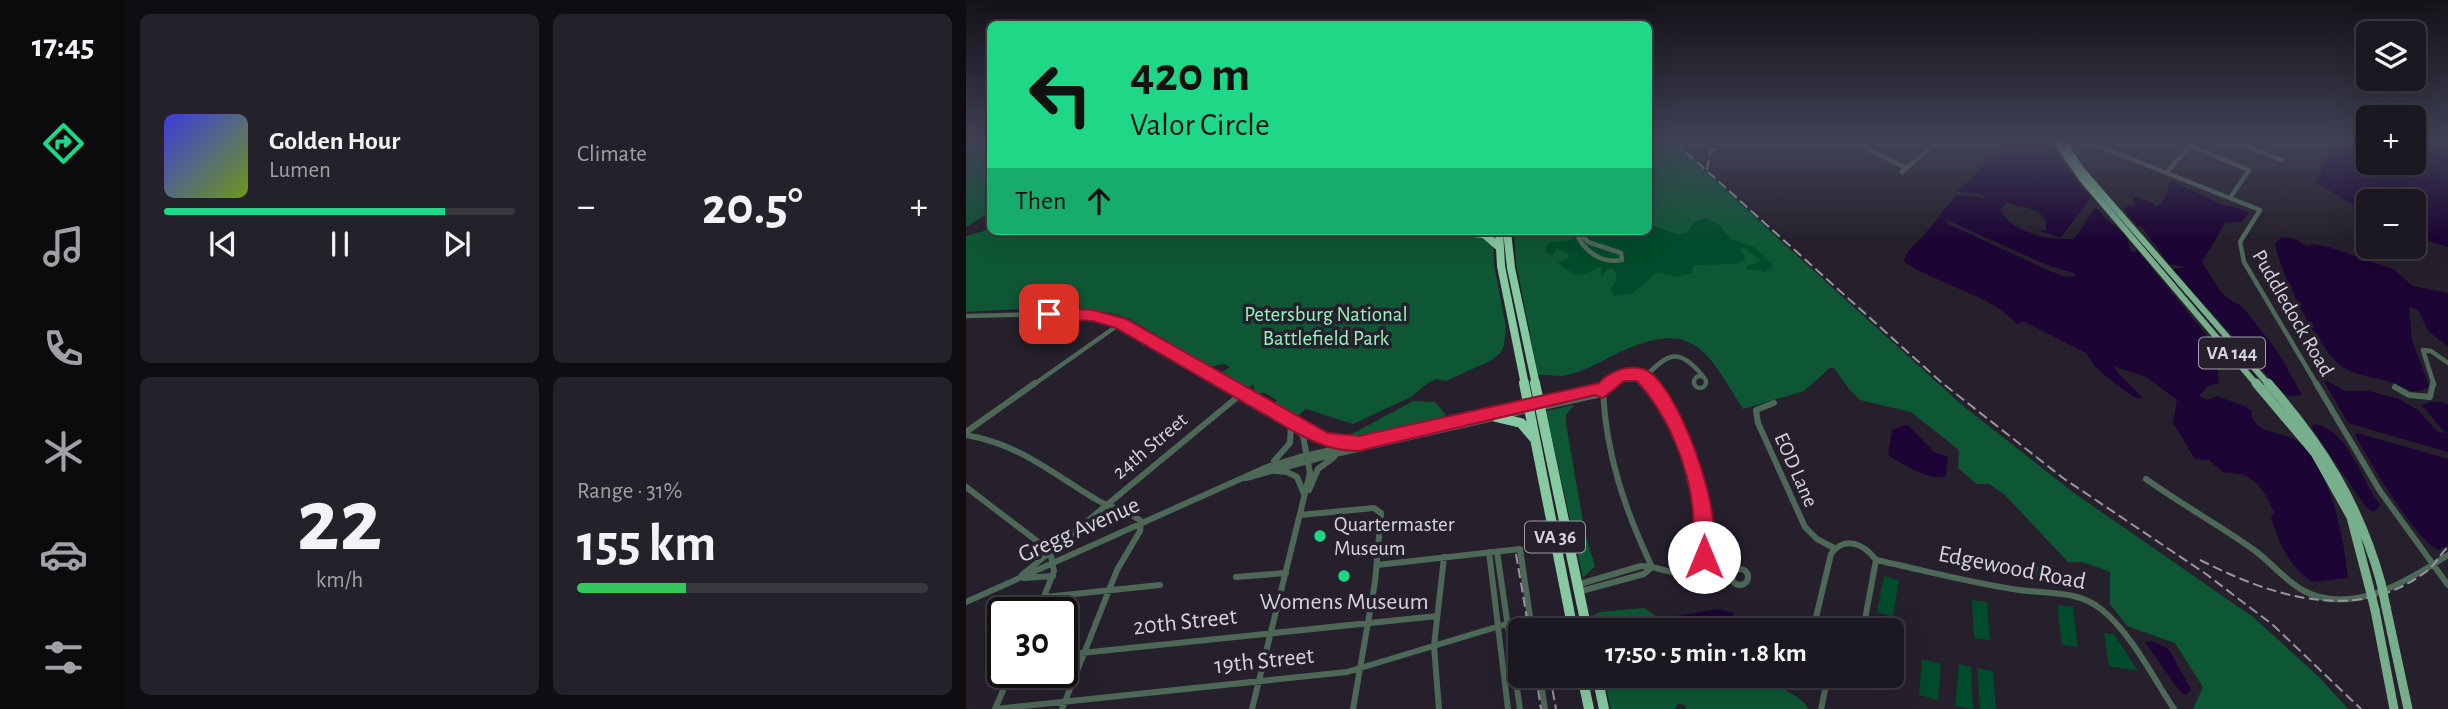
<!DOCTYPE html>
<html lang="en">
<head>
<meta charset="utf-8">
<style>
  body { margin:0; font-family:"Alegreya Sans",sans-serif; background:#25212a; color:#f1f3f6; height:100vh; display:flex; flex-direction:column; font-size:26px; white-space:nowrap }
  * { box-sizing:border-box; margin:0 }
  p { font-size:23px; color:#a0a0a5 }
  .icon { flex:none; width:38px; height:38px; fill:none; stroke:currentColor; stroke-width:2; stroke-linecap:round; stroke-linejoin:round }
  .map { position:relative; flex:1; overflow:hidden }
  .sheet { display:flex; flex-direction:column; gap:14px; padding:14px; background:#0f0d12; width:840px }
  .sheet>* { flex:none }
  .banner { position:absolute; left:21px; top:21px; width:665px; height:214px; border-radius:10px; box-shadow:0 7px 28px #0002,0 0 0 2px #3a373f; background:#1fd887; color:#111; overflow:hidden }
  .buttons { position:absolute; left:1390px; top:21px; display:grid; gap:14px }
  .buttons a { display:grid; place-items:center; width:70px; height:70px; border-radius:10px; background:#1c1821; box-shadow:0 7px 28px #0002,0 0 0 2px #3a373f; font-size:35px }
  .speed { position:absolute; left:21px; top:597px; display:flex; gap:14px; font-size:35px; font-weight:700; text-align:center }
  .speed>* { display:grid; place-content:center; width:91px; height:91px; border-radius:50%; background:#1c1821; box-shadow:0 7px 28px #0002,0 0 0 2px #3a373f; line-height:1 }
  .speed .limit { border:4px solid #111; border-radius:10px; background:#fff; color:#111 }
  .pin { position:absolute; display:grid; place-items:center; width:60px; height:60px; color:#fff; margin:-30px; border-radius:14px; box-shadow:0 4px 10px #0006 }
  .me { position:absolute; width:77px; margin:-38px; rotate:0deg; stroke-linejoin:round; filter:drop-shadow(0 0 5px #0008) }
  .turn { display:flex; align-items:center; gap:24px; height:147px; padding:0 28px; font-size:32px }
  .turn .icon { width:91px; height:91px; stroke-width:2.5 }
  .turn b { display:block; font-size:49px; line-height:60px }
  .then { display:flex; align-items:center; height:66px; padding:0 28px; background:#0003; gap:14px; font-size:26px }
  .big { font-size:52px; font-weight:700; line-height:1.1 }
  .sheet .widget { flex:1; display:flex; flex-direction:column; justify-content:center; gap:10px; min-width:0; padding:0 24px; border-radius:10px; background:#25212a }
  .sheet .dial { align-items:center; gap:0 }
  .dial b { font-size:91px; line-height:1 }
  .song { display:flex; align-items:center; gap:21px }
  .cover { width:84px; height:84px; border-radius:10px; background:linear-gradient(135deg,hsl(240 70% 55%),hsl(80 70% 35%)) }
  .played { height:7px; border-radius:4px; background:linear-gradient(90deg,#1fd887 80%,#3a373f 80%) }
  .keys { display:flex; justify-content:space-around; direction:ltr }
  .heat { display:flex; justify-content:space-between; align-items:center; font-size:38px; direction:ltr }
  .charge { height:10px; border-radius:5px; background:linear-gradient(90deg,#34c759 31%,#3a373f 0) }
  .sheet .tiles { flex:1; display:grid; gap:14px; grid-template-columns:repeat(2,1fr) }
  .trip { position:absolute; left:542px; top:618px; width:396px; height:70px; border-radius:10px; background:#1c1821; box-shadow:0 7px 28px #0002,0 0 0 2px #3a373f; font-weight:700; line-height:70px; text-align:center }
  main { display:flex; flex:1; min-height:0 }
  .dock { display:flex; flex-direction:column; width:126px; justify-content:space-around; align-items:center; background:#0b0a0d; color:#a0a0a5 }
  .dock .icon { width:49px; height:49px }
  .dock .active { color:#1fd887 }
  .dock b { font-size:32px; color:#f1f3f6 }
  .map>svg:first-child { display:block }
  .green { fill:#004b2b }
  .forest { fill:#0e5735 }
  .water { fill:#1c0434; fill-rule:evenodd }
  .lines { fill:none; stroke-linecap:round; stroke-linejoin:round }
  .minor-far1 { stroke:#4e6858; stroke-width:4.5 }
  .minor { stroke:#4e6858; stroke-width:6 }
  .major-far1 { stroke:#77af8d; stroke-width:6 }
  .major { stroke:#77af8d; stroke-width:9 }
  .highway-far1 { stroke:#87caa2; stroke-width:8 }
  .highway { stroke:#87caa2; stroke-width:10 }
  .rail { stroke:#99959f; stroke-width:2; stroke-dasharray:10 4.5; stroke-linecap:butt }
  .major-bridge { stroke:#77af8d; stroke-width:9 }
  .route { fill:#e11d48; stroke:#92132f; stroke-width:2 }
  .poi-dot { fill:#1fd887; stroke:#25202c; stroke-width:2.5 }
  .labels { text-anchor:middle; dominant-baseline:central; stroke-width:7; stroke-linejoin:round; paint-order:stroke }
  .shield { fill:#25202c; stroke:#a29ea8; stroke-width:2 }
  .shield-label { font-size:19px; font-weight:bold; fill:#d7d4dd }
  .street-label { font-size:21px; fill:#d7d4dd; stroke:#25202c }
  .park-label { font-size:21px; fill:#95f3bc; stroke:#25202c }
  .poi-label { font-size:21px; fill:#d7d4dd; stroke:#25202c; text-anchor:start }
  .near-street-label { font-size:24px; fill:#d7d4dd; stroke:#25202c }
  .near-poi-label { font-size:24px; fill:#d7d4dd; stroke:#25202c }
</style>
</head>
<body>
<main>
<nav class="dock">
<b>17:45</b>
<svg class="icon active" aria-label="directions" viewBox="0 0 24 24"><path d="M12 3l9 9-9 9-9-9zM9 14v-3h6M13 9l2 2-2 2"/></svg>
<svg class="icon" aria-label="music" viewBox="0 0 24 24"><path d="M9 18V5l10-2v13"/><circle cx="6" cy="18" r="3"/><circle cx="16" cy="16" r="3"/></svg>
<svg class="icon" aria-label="phone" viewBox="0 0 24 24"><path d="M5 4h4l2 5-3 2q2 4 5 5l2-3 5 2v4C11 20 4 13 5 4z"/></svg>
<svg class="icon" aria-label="climate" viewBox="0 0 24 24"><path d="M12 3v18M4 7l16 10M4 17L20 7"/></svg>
<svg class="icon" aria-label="car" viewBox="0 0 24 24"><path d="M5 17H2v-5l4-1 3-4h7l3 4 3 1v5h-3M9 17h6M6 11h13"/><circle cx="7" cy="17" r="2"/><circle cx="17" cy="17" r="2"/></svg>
<svg class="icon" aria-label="filters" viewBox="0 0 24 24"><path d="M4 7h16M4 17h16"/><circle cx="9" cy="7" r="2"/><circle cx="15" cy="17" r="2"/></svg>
</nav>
<section class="sheet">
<div class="tiles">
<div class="widget">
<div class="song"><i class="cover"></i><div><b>Golden Hour</b><p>Lumen</p></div></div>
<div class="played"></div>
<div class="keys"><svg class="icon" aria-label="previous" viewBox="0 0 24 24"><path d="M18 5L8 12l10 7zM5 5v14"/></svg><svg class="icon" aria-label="pause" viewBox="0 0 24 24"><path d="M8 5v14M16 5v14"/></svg><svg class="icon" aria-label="next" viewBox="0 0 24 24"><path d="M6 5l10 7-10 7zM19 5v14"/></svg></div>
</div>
<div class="widget"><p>Climate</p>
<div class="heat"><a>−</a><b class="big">20.5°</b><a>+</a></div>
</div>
<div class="widget dial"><b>22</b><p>km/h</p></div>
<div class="widget"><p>Range · 31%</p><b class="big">155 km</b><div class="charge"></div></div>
</div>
</section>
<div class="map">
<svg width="1482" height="709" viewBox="0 0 1482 709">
  <rect width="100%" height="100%" fill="#25202c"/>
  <path class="green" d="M683,141l28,2 166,156 -315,24 -12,-61 -2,-31h134z
    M988,553l39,6 1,14 -40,-6z
    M1053,564l39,6 2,13 -40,-7z
    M918,576l15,4 -6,37 -16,-5z
    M1006,600l15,2 3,38 -16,-2z
    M1091,605l16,2 5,40 -16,-2z
    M1138,633l10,1 24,37 -29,-5z
    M956,659l19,5 -3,36 -19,-5z
    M993,664l12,3 2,42 -18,-3z
    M1011,668l16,3 3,38h-16z"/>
  <path class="forest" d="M0,141h24v71l-24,15z
    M683,141h27l22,25 264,239 112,88 179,124 66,60 29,32h-155l10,-22 -28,-44 -48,-17 -17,-22v-32l-27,-10h-15l-63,-67 -16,-11h-12l-19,-16 1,-18 -48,-38 -51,-12 -11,-11 -15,-21h-4l-26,23 -61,18c-36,-58 -49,-91 -123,-57 -16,8 -31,17 -49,22 -12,4 -21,0 -33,1l-22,-113 -2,-31h59v7c-9,7 -18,1 -26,7l-1,7 6,4 5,-8 12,6v4l-11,5 17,12 16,-3 7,-5 4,1 -1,8 7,-7 6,-1 3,12 -6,9 3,7 17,-2 27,-22 19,5 15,-4 1,-8 44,-1 7,-4 1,-3 -5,-8 4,-1 17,13 -14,5 -1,3 19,3 8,-6 -19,-19 -23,-8 -13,-15 -12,-6 -11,4 -9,11 -9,1 -28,-10z
    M24,229l482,2 21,7 1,27 12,62 -2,19 -4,7 -8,7 -46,21 -10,-2 -8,4 -17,14 -58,27 -47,-15 -10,8 -23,-11 4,-6 -13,-7 -11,1 1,-10 -5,3 -16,-3 -15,-9 12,-8 -6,-3 -14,3 -82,-49c-43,-15 -116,-8 -162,-6v-76z
    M447,401l22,1 11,13c-30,14 -97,35 -127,18l14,4 21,-4z
    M608,405l-8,10v9l19,109 10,33 -12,12 -37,-167z
    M678,608l32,22h-82l-3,-14 9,-4z
    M637,676h162c11,13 37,18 43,33h-122l-1,-4 -7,-1 -3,5h-64z"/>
  <path class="water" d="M1040,141h38l7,3 11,18 29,36 -30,39 -23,-6 8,-1c3,-22 -24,-23 -40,-27l-6,7c14,24 48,30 74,29l21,-31 5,3c6,11 24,18 28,30 1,4 1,8 3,11l7,-1 69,85 8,16 4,31 -11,3 -9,10 8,4 11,-4c11,5 22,7 33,14 2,27 32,19 49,33 31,26 44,97 48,135l-36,4c-24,-16 -32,-38 -41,-64l3,-6c-11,-24 -21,-41 -50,-39l-15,-13 -14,-1 -22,-36 4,-23 -31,-23 -33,-11c8,13 21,20 30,33l-9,-2 -17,-12 -21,-17 -10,-15 -57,-29 -6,-3 -6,3c-24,-28 -82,-41 -113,-62 2,-13 13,-18 20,-27 11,-12 21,-28 33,-40l29,3 -6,-4 -24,-3 10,-7zM979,219l102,46 27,8 2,3 -10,1 -16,-6 -102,-47z
    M1375,141h27v22h45v-22h35v106l-35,-11v-35h-45v14l-52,-33 -1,-4 4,-2 7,-16z
    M1204,180l48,23 29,8 1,3 -7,8 -16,1 -23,39 16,26 9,10 16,9 34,44 25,44 -14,1 -7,-5 -108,-122 12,-2 -16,-3 -27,-37 -5,-1 -13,-16 5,-5 7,1 -3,-7 3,-2 17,6 2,4c11,-4 13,-17 15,-27z
    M1316,237l13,2 11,7 7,-2 16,3 64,22 20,17 35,7v53l-19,-14 -12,-23 -8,-2 3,33 17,46c-15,12 -24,1 -39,-4 -16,-5 -34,-6 -47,-15 -24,-15 -63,-94 -68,-123z
    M1357,379l22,12h24l30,8 19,11 20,22 7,1 -23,-28c10,-4 17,-5 26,0v47l-100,-29z
    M1350,424c33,8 45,55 64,81l-5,6h-4l-5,-4 -53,-77 -1,-4z
    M938,425l5,1 25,26 14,5 -2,19c-16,6 -44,-12 -58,-21l4,-25z
    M1391,433l91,26v86l-9,5c-23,-8 -71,-92 -84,-115z
    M752,609l16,4 -5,17h-38l-15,-11v-3z
    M1185,641l16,7 4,5 20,36 -5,6 -5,-2 -36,-51z"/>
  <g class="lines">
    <path class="minor-far1" d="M886,141l54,27
      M1120,141l174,69 -20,32 4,20 73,123
      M1250,141l20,2 46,17
      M1224,146l59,24 -19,28
      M936,172l36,-31
      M1200,173l28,-32
      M610,231c6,20 26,33 46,29l-1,-7 -33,-11 -9,-11
      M0,316l83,-2 60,4 117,67
      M728 382a6 6 0 1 1 12 0a6 6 0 1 1-12 0Z
      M679,377c23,-24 34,-30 57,-2
      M67,385l88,-62
      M642,385c13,-13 32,-15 44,0
      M1468,385l-11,-35 8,1 17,12"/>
    <path class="minor" d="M257,383l68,39 12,14 7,37 -58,236
      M643,383l-6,8c3,64 22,119 49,176l31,8 17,-11c13,-61 -13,-132 -49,-181
      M1350,383l64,108 68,94
      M1429,387l14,8 21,2 3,-14
      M572,402l58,-14 7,3
      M808,403l-18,7 2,13 47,104 12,12 17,9
      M573,408l58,-13 6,-4
      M331,425l33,17 16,2
      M0,432l69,-49
      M0,435c55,10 84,37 131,65 14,8 31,11 44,21l-1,10 -23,39 -55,139
      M308,461l16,-18 1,-21
      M308,471l13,1 10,5 7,17
      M280,478l81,-22 202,-46
      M1180,479c35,25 73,46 108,71 17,12 31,31 50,41 48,25 104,-10 144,-36
      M0,487l84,64 4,20 -16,41
      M343,490l9,-21 16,-12
      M334,515l74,-7 7,5 -6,69 -22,127
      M523,552l19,157
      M531,552l23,157
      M738,557l28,17
      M910,560c47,10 95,23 143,30 28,4 58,0 82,19 31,25 51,67 73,100
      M411,565l143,-16 12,81
      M766 577a8 8 0 1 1 16 0a8 8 0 1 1-16 0Z
      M56,575l219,-181
      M270,577l50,-4
      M58,578l29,-2
      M613,587l4,-4 58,-17 11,1
      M614,589l5,1 59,-16 8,-7
      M79,597l115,-12
      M0,602l301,-135 33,-10 229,-52
      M847,630l18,-76c14,-19 33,-10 45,6l-13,70
      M96,655l375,-39
      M574,676l5,33
      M862,676h13
      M29,709l352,-37 183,-55
      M29,709l16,-37
      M473,709l-5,-63 10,-89
      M855,709l7,-33"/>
    <path class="major-far1" d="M1090,141l26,38 175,206
      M1097,141l18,28 188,216"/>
    <path class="major" d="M1290,383l59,70 36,64 18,69
      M1302,383c54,62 91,120 113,200
      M1420,607l22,102
      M1409,610l19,99"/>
    <path class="highway-far1" d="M488,231l30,3 14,12
      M533,231l2,35 24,119
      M541,231l4,37 25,117"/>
    <path class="highway" d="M558,383l49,247
      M569,383l52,247
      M530,417l25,6 12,14
      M616,676l7,33
      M631,676l7,33"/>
    <path class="rail" d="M711,141l10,12 254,229 122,96 143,96 67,51 88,84
      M741,170l3,-17 13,-12
      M550,554l13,76
      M1234,560c71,36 156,65 227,11 9,-7 13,-17 21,-24
      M570,676l5,33
      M584,676l6,33"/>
    <path class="major-bridge" d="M1415,583l5,24
      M1403,586l6,24"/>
  </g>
  <linearGradient id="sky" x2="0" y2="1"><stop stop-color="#141218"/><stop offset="0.59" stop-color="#404256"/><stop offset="1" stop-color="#404256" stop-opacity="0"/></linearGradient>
  <rect width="1482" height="240" fill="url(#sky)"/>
  <path class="route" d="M83,308l44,2 33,9 202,114 31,3 240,-53c6,-7 14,-11 23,-14 7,-2 19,-2 26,2 35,23 80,155 63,193l-7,2 -7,-2c-4,-9 -3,-42 -4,-54 -5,-46 -25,-95 -56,-129h-13l-21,17 -8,-3 -236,56c-26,0 -44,-8 -66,-20l-177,-103 -23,-7 -50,-3 -2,-4z"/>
  <g class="poi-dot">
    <circle cx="354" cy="536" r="7"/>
    <circle cx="378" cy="576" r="7"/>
  </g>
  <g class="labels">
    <g class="shield">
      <rect x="1233" y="337.5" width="66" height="31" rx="5"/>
      <rect x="559" y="521.5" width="60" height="31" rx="5"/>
    </g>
    <g class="shield-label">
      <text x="1266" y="353">VA 144</text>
      <text x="589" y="537">VA 36</text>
    </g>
    <g class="street-label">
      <text transform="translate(1327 313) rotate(60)">Puddledock Road</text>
      <text transform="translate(184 446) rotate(-40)">24th Street</text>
      <text transform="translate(830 470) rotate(66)">EOD Lane</text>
    </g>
    <g class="park-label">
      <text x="360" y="314">Petersburg National<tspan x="360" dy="24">Battlefield Park</tspan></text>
    </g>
    <g class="poi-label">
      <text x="368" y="524">Quartermaster<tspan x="368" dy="24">Museum</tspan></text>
    </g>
    <g class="near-street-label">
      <text transform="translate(113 530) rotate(-24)">Gregg Avenue</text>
      <text transform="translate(1046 568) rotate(11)">Edgewood Road</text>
      <text transform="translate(219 622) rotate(-6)">20th Street</text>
      <text transform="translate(298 661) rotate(-6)">19th Street</text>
    </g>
    <g class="near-poi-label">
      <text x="378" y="602">Womens Museum</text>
    </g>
  </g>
</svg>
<div class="buttons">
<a><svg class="icon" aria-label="layers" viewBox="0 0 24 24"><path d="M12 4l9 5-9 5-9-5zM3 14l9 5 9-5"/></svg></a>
<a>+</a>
<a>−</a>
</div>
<div class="speed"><div class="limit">30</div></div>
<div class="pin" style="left:83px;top:314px;background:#d93025"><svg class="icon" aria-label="arrive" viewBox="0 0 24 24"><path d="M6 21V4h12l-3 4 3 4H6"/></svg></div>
<svg class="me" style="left:738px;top:557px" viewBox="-20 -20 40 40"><circle r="19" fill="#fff"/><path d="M0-13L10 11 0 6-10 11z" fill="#e11d48"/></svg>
<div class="trip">17:50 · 5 min · 1.8 km</div>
<div class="banner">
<div class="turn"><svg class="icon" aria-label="left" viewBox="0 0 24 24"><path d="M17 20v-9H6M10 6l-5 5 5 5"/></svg><div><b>420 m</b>Valor Circle</div></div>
<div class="then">Then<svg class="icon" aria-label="ahead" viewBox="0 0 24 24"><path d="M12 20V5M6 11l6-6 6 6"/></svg></div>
</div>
</div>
</main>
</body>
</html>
